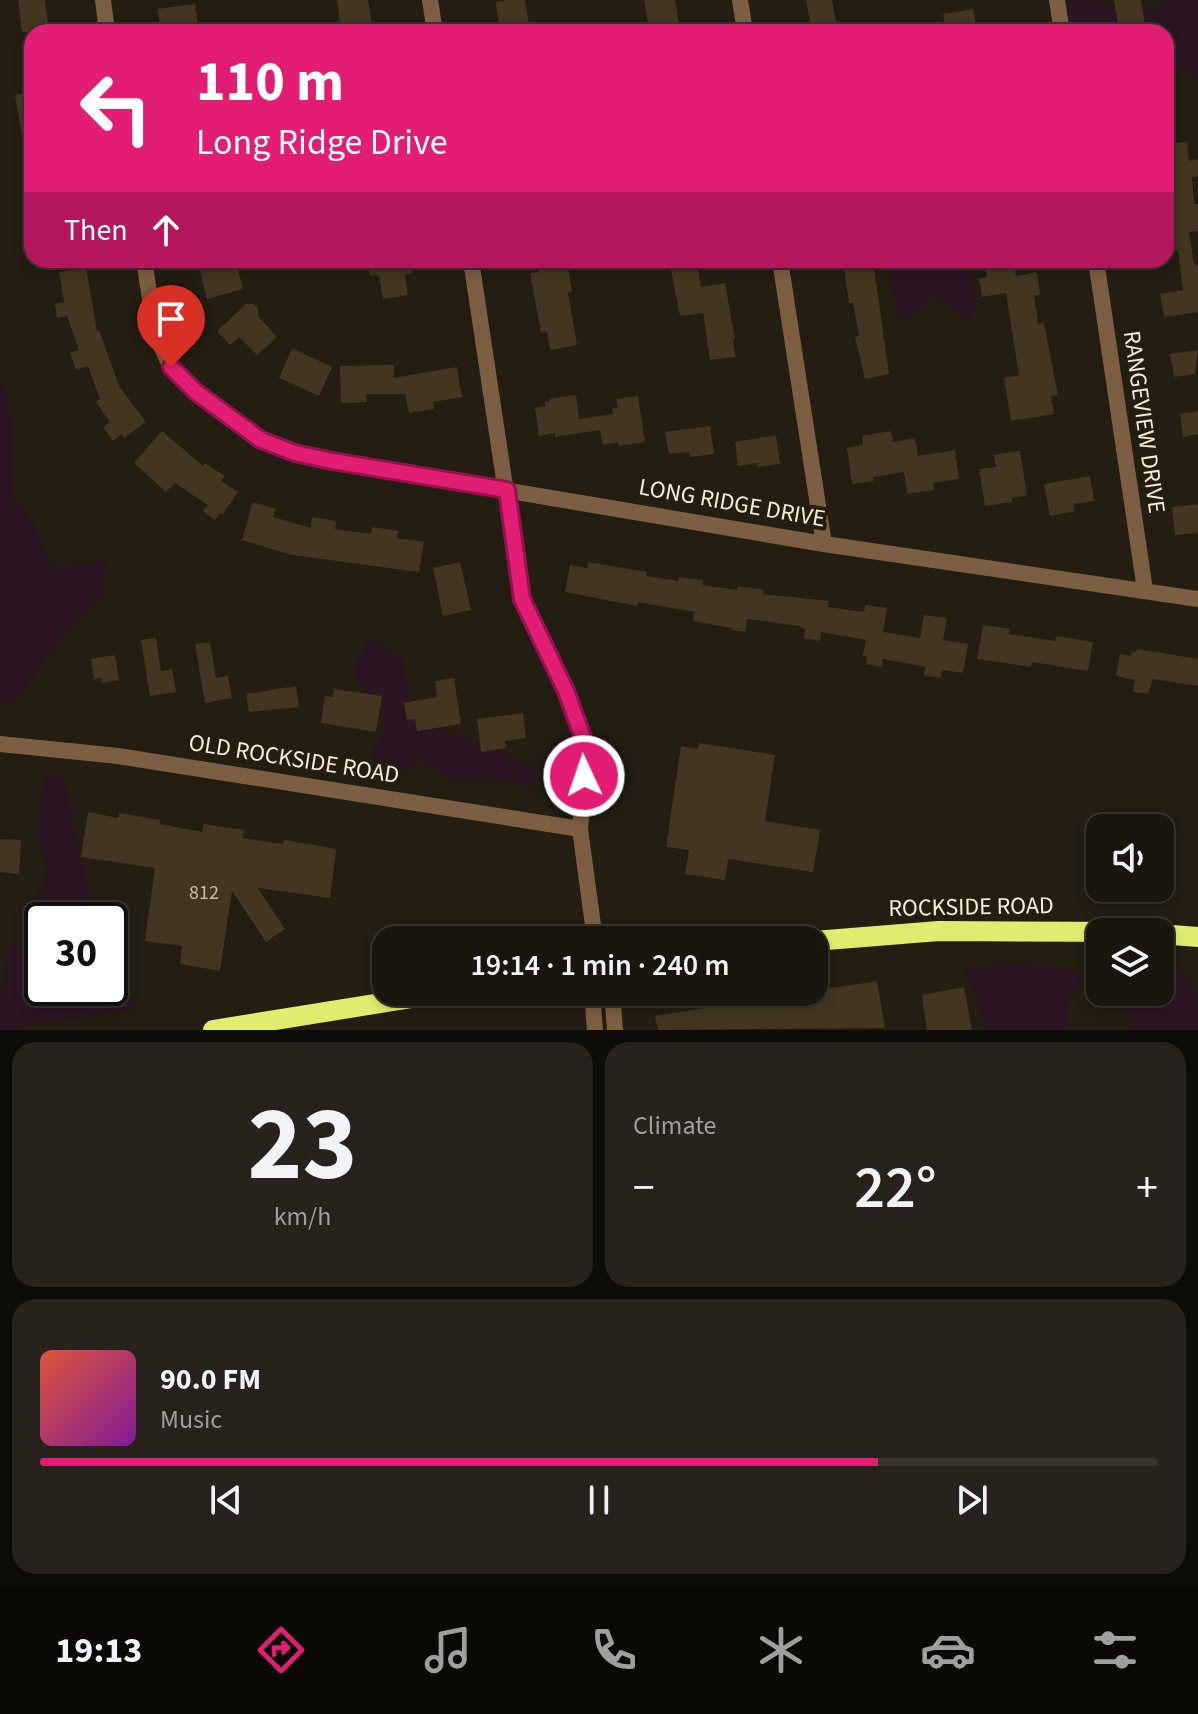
<!DOCTYPE html>
<html lang="en">
<head>
<meta charset="utf-8">
<style>
  body { margin:0; font-family:"Source Sans 3",sans-serif; background:#27231c; color:#f1f3f6; height:100vh; display:flex; flex-direction:column; font-size:30px; white-space:nowrap }
  * { box-sizing:border-box; margin:0 }
  p { font-size:26px; color:#9f9f9e }
  .icon { flex:none; width:44px; height:44px; fill:none; stroke:currentColor; stroke-width:2; stroke-linecap:round; stroke-linejoin:round }
  .map { position:relative; height:1030px; overflow:hidden }
  .details { display:flex; flex-direction:column; gap:12px; padding:12px; background:#0e0c08; flex:1 }
  .details>* { flex:none }
  .banner { position:absolute; left:24px; top:24px; width:1150px; height:244px; border-radius:24px; box-shadow:0 4px 12px #0003,0 0 0 2px #38352e; background:#e21d73; color:#fff; overflow:hidden }
  .fabs { position:absolute; left:1086px; top:814px; display:grid; gap:16px }
  .fabs a { display:grid; place-items:center; width:88px; height:88px; border-radius:16px; background:#1a160e; box-shadow:0 4px 12px #0003,0 0 0 2px #38352e; font-size:40px }
  .speed { position:absolute; left:24px; top:902px; display:flex; gap:16px; font-size:40px; font-weight:700; text-align:center }
  .speed>* { display:grid; place-content:center; width:104px; height:104px; border-radius:50%; background:#1a160e; box-shadow:0 4px 12px #0003,0 0 0 2px #38352e; line-height:1 }
  .speed .limit { border:4px solid #111; border-radius:12px; background:#fff; color:#111 }
  .pin { position:absolute; display:grid; place-items:center; width:68px; height:68px; color:#fff; margin:-82px -34px; border-radius:50% 50% 50% 0; rotate:-45deg; box-shadow:0 0 8px #0007 }
  .pin .icon { rotate:45deg }
  .me { position:absolute; width:88px; margin:-44px; rotate:357deg; stroke-linejoin:round; filter:drop-shadow(0 0 6px #0008) }
  .turn { display:flex; align-items:center; gap:28px; height:168px; padding:0 40px; font-size:36px }
  .turn .icon { width:104px; height:104px; stroke-width:2.5 }
  .turn b { display:block; font-size:56px; line-height:68px }
  .then { display:flex; align-items:center; height:76px; padding:0 40px; background:#0003; gap:16px; font-size:30px }
  .big { font-size:60px; font-weight:600; line-height:1.1 }
  .details .card { flex:1; display:flex; flex-direction:column; justify-content:center; gap:12px; min-width:0; padding:0 28px; border-radius:24px; background:#27231c }
  .details .dial { align-items:center; gap:0 }
  .dial b { font-size:104px; line-height:1 }
  .song { display:flex; align-items:center; gap:24px }
  .cover { width:96px; height:96px; border-radius:12px; background:linear-gradient(135deg,hsl(10 70% 55%),hsl(290 70% 35%)) }
  .played { height:8px; border-radius:4px; background:linear-gradient(90deg,#e21d73 75%,#38352e 75%) }
  .keys { display:flex; justify-content:space-around; direction:ltr }
  .heat { display:flex; justify-content:space-between; align-items:center; font-size:44px; direction:ltr }
  .details .tiles { flex:1; display:grid; gap:12px; grid-template-columns:1fr 1fr }
  .card:last-child { grid-column:span 2 }
  .trip { position:absolute; left:372px; top:926px; width:456px; height:80px; border-radius:24px; background:#1a160e; box-shadow:0 4px 12px #0003,0 0 0 2px #38352e; font-weight:600; line-height:80px; text-align:center }
  .tab-bar { display:flex; height:128px; justify-content:space-around; align-items:center; background:#0a0906; color:#9f9f9e }
  .tab-bar .icon { width:56px; height:56px }
  .tab-bar .current { color:#e21d73 }
  .tab-bar b { font-size:36px; color:#f1f3f6 }
  .map>svg:first-child { display:block }
  .green { fill:#2c1523 }
  .building { fill:#423620 }
  .lines { fill:none; stroke-linecap:round; stroke-linejoin:round }
  .minor { stroke:#7c5f43; stroke-width:16 }
  .primary { stroke:#e1ec6e; stroke-width:20 }
  .route-casing { stroke:#93134b; stroke-width:20 }
  .route { stroke:#e21d73; stroke-width:14 }
  .labels { text-anchor:middle; dominant-baseline:central; stroke-width:8; stroke-linejoin:round; paint-order:stroke }
  .number-label { font-size:20px; fill:#ccbeab }
  .street-label { font-size:24px; fill:#faecd9; stroke:#231d12 }
</style>
</head>
<body>
<div class="map">
<svg width="1198" height="1030" viewBox="0 0 1198 1030">
  <rect width="100%" height="100%" fill="#231d12"/>
  <path class="green" d="M1072,0l30,2 23,8 32,-2 12,-8h29v79l-31,-17 -1,-30 -3,-7 -30,-4 -27,4 -2,7h-33l-6,-18z
    M888,260h78l-2,3 15,40 -12,17 -31,-25 -38,28z
    M0,375l13,48 -1,75 16,16 24,53 54,-5 -3,34 -38,36 -48,67 -17,7z
    M370,639l32,20 10,61 82,27 41,24 -4,17 -22,-8 -59,-1 -30,-22 -22,19 -30,-14 15,-29 2,-31 -21,-10 -11,-21z
    M65,776c5,49 23,95 27,144h-42l-17,-10 14,-37 -9,-42 6,-54z
    M8,944l34,10v34l68,-2 28,22 -138,22v-44l3,3z
    M1012,963l71,10 -16,34v23h-79l-24,-61z
    M1181,971l17,27v32h-64l-12,-30 -7,-8h45v-20z"/>
  <path class="building" d="M18,0h27l4,32h-27z
    M337,0h31l5,32h-32z
    M507,0h18l5,32h-30l-4,-30z
    M644,0h31l5,32h-30z
    M806,0h26l6,32h-26z
    M1114,0h27l5,32h-27z
    M195,4l4,28h-32v-4l-6,1 -4,-20z
    M973,9l4,23h-31l-3,-18z
    M32,92v54l-8,1 -9,-52z
    M1187,142l2,19 9,-2v17l-6,1 2,27h4v27l-9,1 5,33 4,-1v48l-34,5 -4,-23 23,-4 -5,-40 -12,2v-108z
    M197,260h38l8,29 -36,10z
    M376,260h33l3,13 -7,2 3,20 -25,4 -4,-24 -9,1 -3,-15z
    M537,260h30l5,32 -4,1 9,52 -27,5 -3,-19 -6,1 -11,-59 9,-1z
    M843,260h30l16,114 -24,5 -10,-42 4,-1 -6,-33h-4z
    M984,260h29l3,16 21,-4 3,23 -6,1 4,28 6,-1 9,47 5,25 -7,1 3,18 -43,7 -7,-43 15,-3 -13,-82 -24,4 -3,-18 8,-2z
    M697,261l4,26 24,-4 10,56h-2l2,18 -25,3 -7,-47 -23,3 -10,-51z
    M86,268l11,63 2,-1 20,56 27,36 -22,16 -2,-4 -9,7 -10,-14 7,-5 -14,-20 4,-3 -12,-33 -12,4 -6,-17 9,-3 -12,-34 -10,2 -2,-14 9,-2 -5,-30z
    M246,304h7l5,4v8l19,21 -20,18 -18,-18 -9,8 -13,-14z
    M292,348l40,19 -13,29 -40,-18z
    M1198,350l-3,24 -21,3 -4,-23z
    M394,365v13l63,-11 5,30 -29,5 1,7 -25,4 -4,-19h-39l1,8 -26,1 -1,-37z
    M576,395l3,24 34,-5 -1,-6 6,-1 -2,-8 22,-3 7,46 -26,4 -1,-4 -15,3 -3,-15 -45,7v-4l-16,3 -4,-28 10,-2v-4h5l-1,-3z
    M1198,411v23l-15,3 -3,-23z
    M710,426l4,28 -24,3 -1,-5 -20,2 -4,-22z
    M162,431l41,35 2,-3 20,13 -4,5 17,11 -15,22 -3,-1 -5,7 -12,-9 5,-6 -33,-22 -9,9 -32,-29z
    M891,431l2,11 22,-4 3,18 37,-6 4,29 -26,4 1,7 -27,4 -3,-22 -31,5 1,4 -22,3 -5,-36 16,-3 -1,-9z
    M776,435l4,29 -22,3 -1,-4 -19,3 -3,-24z
    M1020,451l7,44 -15,3v4l-27,4 -6,-37 17,-2 -2,-12z
    M1090,476l4,25 -20,3 1,7 -25,5 -6,-32z
    M253,502l23,7 -3,8 38,11 1,-11 24,4 -1,8 36,5 1,-7 26,4 -1,7 27,4 -5,30 -127,-17 -50,-15z
    M1198,504v29l-23,2 -3,-28z
    M460,562l11,48 -28,6 -10,-48z
    M588,562l59,10 -1,4 32,5 1,-4 24,3 -1,5 35,5 1,-4 26,4 -1,4 66,7 -1,6 36,5 1,-7 22,3 -4,24 37,6 4,-23 23,3 -4,22 25,4 -5,29 -21,-3 -1,8 -17,-3 1,-8 -3,-1 -39,-7 -1,8 -16,-3 1,-7 -4,-1 3,-16 -45,-8 -1,9 -16,-3 1,-9 -6,-3 -52,-7 -2,13 -14,-2 1,-2 -39,-7 1,-9 -56,-10 -1,4 -72,-14 5,-27 17,3z
    M983,625l27,4 -1,5 46,7 1,-5 37,6 -5,29 -56,-9 -1,5 -54,-8z
    M156,638l5,33 11,-2 4,23 -26,4 -9,-56z
    M210,642l6,36 12,-2 4,22 -27,5 -10,-59z
    M1137,649l61,10v27l-45,-7 -5,15 -15,-2 2,-12 -19,-4 4,-22 11,2 1,-5 4,1z
    M115,655l4,25 -17,3 -1,-5 -7,1 -3,-20z
    M454,678l7,46 -44,7 -2,-12 -8,1 -3,-17 33,-6 -2,-16z
    M296,686l3,21 -50,5 -3,-18z
    M334,689l48,7 -6,36 -55,-9 4,-27 8,1z
    M523,713l3,25 -21,3 1,7 -25,4 -4,-33z
    M699,743l76,12 -10,66 55,9 -7,42 -85,-13 -3,21 -40,-6 4,-24 -23,-3 15,-101 17,3z
    M88,812l30,6 1,-5 41,7v4l42,8 2,-8 40,6 -2,8 41,6 1,-4 52,9 -6,49 -72,-10 27,41 -19,13 -34,-51 -12,80 -40,-7 2,-18 -37,-5 10,-73 -74,-11z
    M0,839l21,1 -2,34 -19,-2z
    M877,981l8,47 -227,2 -3,-14z
    M964,987l8,43h-45l-5,-35z"/>
  <g class="lines">
    <path class="minor" d="M103,0l4,32
      M430,0l5,32
      M740,0l5,32
      M1057,0l5,32
      M144,260c6,34 8,76 27,106 12,18 71,64 90,74 21,12 47,16 71,21l492,83 374,55
      M471,260l51,339 44,92 21,58 -7,80 15,111
      M780,260l44,284
      M1096,260l49,330
      M0,744l118,12 462,73
      M592,992l3,38
      M612,992l3,38"/>
    <path class="primary" d="M1160,934l38,3
      M814,941l125,-10 190,1
      M213,1030l236,-38"/>
  </g>
  <g class="lines">
    <g class="route-casing">
      <path id="route" d="M171,367l25,25 65,48 34,13 37,8 175,29 15,109 44,92 21,58 -3,27"/>
    </g>
    <use href="#route" class="route"/>
  </g>
  <g class="labels">
    <g class="number-label">
      <text x="204" y="893">812</text>
    </g>
    <g class="street-label">
      <text transform="translate(1144 422) rotate(82)">RANGEVIEW DRIVE</text>
      <text transform="translate(732 503) rotate(10)">LONG RIDGE DRIVE</text>
      <text transform="translate(294 759) rotate(9)">OLD ROCKSIDE ROAD</text>
      <text transform="translate(971 907) rotate(-1)">ROCKSIDE ROAD</text>
    </g>
  </g>
</svg>
<div class="fabs">
<a><svg class="icon" aria-label="sound" viewBox="0 0 24 24"><path d="M4 9h4l5-4v14l-5-4H4zM17 9q2 3 0 6"/></svg></a>
<a><svg class="icon" aria-label="layers" viewBox="0 0 24 24"><path d="M12 4l9 5-9 5-9-5zM3 14l9 5 9-5"/></svg></a>
</div>
<div class="speed"><div class="limit">30</div></div>
<div class="pin" style="left:171px;top:367px;background:#d93025"><svg class="icon" aria-label="arrive" viewBox="0 0 24 24"><path d="M6 21V4h12l-3 4 3 4H6"/></svg></div>
<svg class="me" style="left:584px;top:776px" viewBox="-20 -20 40 40"><circle r="17" fill="#e21d73" stroke="#fff" stroke-width="3"/><path d="M0-11L8 9 0 5-8 9z" fill="#fff"/></svg>
<div class="trip">19:14 · 1 min · 240 m</div>
<div class="banner">
<div class="turn"><svg class="icon" aria-label="left" viewBox="0 0 24 24"><path d="M17 20v-9H6M10 6l-5 5 5 5"/></svg><div><b>110 m</b>Long Ridge Drive</div></div>
<div class="then">Then<svg class="icon" aria-label="ahead" viewBox="0 0 24 24"><path d="M12 20V5M6 11l6-6 6 6"/></svg></div>
</div>
</div>
<section class="details">
<div class="tiles">
<div class="card dial"><b>23</b><p>km/h</p></div>
<div class="card"><p>Climate</p>
<div class="heat"><a>−</a><b class="big">22°</b><a>+</a></div>
</div>
<div class="card">
<div class="song"><i class="cover"></i><div><b>90.0 FM</b><p>Music</p></div></div>
<div class="played"></div>
<div class="keys"><svg class="icon" aria-label="previous" viewBox="0 0 24 24"><path d="M18 5L8 12l10 7zM5 5v14"/></svg><svg class="icon" aria-label="pause" viewBox="0 0 24 24"><path d="M8 5v14M16 5v14"/></svg><svg class="icon" aria-label="next" viewBox="0 0 24 24"><path d="M6 5l10 7-10 7zM19 5v14"/></svg></div>
</div>
</div>
</section>
<nav class="tab-bar">
<b>19:13</b>
<svg class="icon current" aria-label="directions" viewBox="0 0 24 24"><path d="M12 3l9 9-9 9-9-9zM9 14v-3h6M13 9l2 2-2 2"/></svg>
<svg class="icon" aria-label="music" viewBox="0 0 24 24"><path d="M9 18V5l10-2v13"/><circle cx="6" cy="18" r="3"/><circle cx="16" cy="16" r="3"/></svg>
<svg class="icon" aria-label="phone" viewBox="0 0 24 24"><path d="M5 4h4l2 5-3 2q2 4 5 5l2-3 5 2v4C11 20 4 13 5 4z"/></svg>
<svg class="icon" aria-label="climate" viewBox="0 0 24 24"><path d="M12 3v18M4 7l16 10M4 17L20 7"/></svg>
<svg class="icon" aria-label="car" viewBox="0 0 24 24"><path d="M5 17H2v-5l4-1 3-4h7l3 4 3 1v5h-3M9 17h6M6 11h13"/><circle cx="7" cy="17" r="2"/><circle cx="17" cy="17" r="2"/></svg>
<svg class="icon" aria-label="filters" viewBox="0 0 24 24"><path d="M4 7h16M4 17h16"/><circle cx="9" cy="7" r="2"/><circle cx="15" cy="17" r="2"/></svg>
</nav>
</body>
</html>
